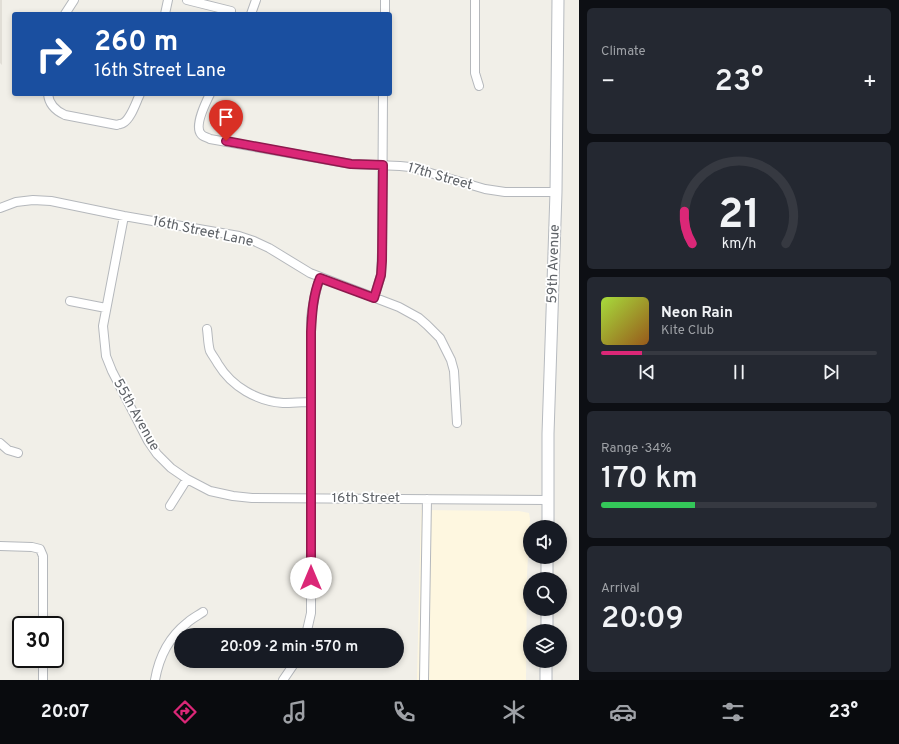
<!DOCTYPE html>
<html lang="en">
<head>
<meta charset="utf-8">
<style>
  body { margin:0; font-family:Overpass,sans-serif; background:#242831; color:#f1f3f6; height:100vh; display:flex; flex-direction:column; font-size:15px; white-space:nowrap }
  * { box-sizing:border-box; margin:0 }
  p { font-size:13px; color:#9ea1a6 }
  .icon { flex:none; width:22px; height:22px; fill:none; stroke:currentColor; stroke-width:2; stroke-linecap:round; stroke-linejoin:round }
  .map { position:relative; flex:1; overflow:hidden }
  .side { display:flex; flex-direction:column; gap:8px; padding:8px; background:#0d0f14; width:320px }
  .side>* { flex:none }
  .guide { position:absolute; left:12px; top:12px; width:380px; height:84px; border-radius:4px; box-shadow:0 2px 6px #0003; background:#1a4fa0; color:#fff; overflow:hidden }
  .controls { position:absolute; left:523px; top:520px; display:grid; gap:8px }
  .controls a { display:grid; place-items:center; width:44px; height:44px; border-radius:50%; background:#171b24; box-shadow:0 2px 6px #0003; font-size:20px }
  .speed { position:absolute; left:12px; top:616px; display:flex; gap:8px; font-size:20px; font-weight:700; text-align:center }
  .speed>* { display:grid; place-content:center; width:52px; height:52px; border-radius:50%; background:#171b24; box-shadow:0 2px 6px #0003; line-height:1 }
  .speed .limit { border:2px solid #111; border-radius:6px; background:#fff; color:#111 }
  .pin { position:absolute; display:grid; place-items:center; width:34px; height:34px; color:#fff; margin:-41px -17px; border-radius:50% 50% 50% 0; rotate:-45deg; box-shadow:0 0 4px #0007 }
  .pin .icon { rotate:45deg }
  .me { position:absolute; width:44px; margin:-22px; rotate:0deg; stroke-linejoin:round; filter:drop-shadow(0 0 3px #0008) }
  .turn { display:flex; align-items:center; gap:14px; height:84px; padding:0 16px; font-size:18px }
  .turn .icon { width:52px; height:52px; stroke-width:2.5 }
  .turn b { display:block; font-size:28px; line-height:34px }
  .big { font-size:30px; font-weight:600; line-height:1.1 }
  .side .widget { flex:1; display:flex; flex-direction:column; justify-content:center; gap:6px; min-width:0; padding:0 14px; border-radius:6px; background:#242831 }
  .side .dial { align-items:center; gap:0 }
  .dial svg { height:104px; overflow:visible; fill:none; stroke:#363941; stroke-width:7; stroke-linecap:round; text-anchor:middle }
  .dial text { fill:#f1f3f6; stroke:none }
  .song { display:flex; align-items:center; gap:12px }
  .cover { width:48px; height:48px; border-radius:6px; background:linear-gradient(135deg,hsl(80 70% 55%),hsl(30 70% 35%)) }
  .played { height:4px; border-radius:2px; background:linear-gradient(90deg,#db2777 15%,#363941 15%) }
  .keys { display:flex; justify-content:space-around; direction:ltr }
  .heat { display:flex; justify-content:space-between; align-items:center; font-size:22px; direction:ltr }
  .charge { height:6px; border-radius:3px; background:linear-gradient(90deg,#34c759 34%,#363941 0) }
  .trip { position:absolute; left:174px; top:628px; width:230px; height:40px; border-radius:20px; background:#171b24; box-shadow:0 2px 6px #0003; font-weight:600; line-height:40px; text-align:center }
  .tab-bar { display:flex; height:64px; justify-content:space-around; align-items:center; background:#090b0e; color:#9ea1a6 }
  .tab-bar .icon { width:28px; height:28px }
  .tab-bar .current { color:#db2777 }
  .tab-bar b { font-size:18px; color:#f1f3f6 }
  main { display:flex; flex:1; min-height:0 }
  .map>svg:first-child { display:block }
  .commercial { fill:#fef7e0 }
  .education { fill:#e1ded6 }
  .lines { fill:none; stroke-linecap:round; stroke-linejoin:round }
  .minor-casing { stroke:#b5b8bc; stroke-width:10 }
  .secondary-casing { stroke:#b6babf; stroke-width:13 }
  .minor { stroke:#fff; stroke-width:8 }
  .secondary { stroke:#fff; stroke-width:11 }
  .route-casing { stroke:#8e194d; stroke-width:10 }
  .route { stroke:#db2777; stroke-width:7 }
  .labels { text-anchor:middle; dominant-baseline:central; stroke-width:3.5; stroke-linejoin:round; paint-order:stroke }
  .street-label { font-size:14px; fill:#5f6368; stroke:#fff }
</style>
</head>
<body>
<main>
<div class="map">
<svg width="579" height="680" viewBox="0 0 579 680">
  <rect width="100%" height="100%" fill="#f1efe8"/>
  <path class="commercial" d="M421,510l98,1 10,2 1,6 -3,56 -1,105h-109z"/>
  <path class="education" d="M0,0h2v65l-2,-2z"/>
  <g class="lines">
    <g class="minor-casing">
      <path id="minor" d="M187,0l44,11
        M475,0v73l4,13
        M65,14l9,-14
        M165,14l3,-14
        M251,14l5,-14
        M385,14v-14
        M48,94c1,11 8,17 17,21l52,10c1,-1 5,-1 6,-2 8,-4 13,-21 17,-29
        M210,94c-4,8 -16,32 -9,40 2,3 6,3 9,5l141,25 49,2 10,1 75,22 20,3h51
        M0,208l16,-6 17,-2 18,1 73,15 115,20 15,5 15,7 41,25 89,34 20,11 8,7 13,13 11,22 3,11 3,52
        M124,216l-21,110 3,30 6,15 36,70 9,13 14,14 16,11 23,12 23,5 19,2 296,2
        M374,298l7,-23 1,-23 1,-158
        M70,301l36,7
        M207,329c1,7 1,16 3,22 2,4 6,9 8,13 14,23 39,37 65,39 9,0 19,-1 28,-1
        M0,443l8,7 10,3
        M170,506l17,-27
        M0,546l32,1 8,2 3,7v69
        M306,635l5,-22v-295c2,-14 4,-27 9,-40
        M43,680v-21
        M155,680c4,-23 13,-42 32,-57 4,-4 10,-7 16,-11
        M283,680l13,-19
        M424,680l3,-181"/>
    </g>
    <g class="secondary-casing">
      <path id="secondary" d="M548,527v-93l8,-242 2,-192
        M547,579v-22
        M547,631v-22
        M546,680v-19"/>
    </g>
    <use href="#minor" class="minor"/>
    <use href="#secondary" class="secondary"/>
  </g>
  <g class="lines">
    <g class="route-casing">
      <path id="route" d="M226,141l125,23 32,1 -1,96 -1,14 -7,23 -54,-20c-7,17 -8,35 -9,54v246"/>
    </g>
    <use href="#route" class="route"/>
  </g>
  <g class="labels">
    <g class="street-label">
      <text transform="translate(440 177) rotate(16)">17th Street</text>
      <text transform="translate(203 232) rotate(12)">16th Street Lane</text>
      <text transform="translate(554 264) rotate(-88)">59th Avenue</text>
      <text transform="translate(136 415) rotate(61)">55th Avenue</text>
      <text x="366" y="498">16th Street</text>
    </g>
  </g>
</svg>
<div class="controls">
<a><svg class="icon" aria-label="sound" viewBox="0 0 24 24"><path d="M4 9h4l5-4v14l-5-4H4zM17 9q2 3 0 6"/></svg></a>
<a><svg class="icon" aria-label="search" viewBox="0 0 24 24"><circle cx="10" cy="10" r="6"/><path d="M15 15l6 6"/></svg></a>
<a><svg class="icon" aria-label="layers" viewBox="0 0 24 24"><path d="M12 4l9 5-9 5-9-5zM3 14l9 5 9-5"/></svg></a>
</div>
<div class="speed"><div class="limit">30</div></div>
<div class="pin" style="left:226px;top:141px;background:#d93025"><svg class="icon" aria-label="arrive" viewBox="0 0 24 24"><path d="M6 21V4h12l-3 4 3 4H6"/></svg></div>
<svg class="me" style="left:311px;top:578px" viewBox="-20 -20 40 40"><circle r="19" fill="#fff"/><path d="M0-13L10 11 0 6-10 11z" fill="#db2777"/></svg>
<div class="trip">20:09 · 2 min · 570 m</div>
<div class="guide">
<div class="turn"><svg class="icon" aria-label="right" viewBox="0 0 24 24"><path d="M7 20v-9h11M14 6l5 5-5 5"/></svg><div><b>260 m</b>16th Street Lane</div></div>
</div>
</div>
<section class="side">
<div class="widget"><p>Climate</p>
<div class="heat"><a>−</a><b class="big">23°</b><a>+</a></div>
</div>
<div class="widget dial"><svg viewBox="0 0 100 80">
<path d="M14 69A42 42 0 1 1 86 69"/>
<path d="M14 69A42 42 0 0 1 8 44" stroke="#db2777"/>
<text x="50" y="56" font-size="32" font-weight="700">21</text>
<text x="50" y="72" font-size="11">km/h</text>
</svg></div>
<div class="widget">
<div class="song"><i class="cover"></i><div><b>Neon Rain</b><p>Kite Club</p></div></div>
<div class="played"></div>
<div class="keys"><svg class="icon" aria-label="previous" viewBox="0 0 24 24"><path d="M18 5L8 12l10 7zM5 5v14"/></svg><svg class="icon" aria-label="pause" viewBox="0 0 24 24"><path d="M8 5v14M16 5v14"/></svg><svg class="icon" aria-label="next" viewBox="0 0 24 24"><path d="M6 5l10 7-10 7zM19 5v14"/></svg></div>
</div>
<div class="widget"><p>Range · 34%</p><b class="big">170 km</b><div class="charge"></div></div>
<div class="widget"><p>Arrival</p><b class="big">20:09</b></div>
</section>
</main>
<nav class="tab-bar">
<b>20:07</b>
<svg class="icon current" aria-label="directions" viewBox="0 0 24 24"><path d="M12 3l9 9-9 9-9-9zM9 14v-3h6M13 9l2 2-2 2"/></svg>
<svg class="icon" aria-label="music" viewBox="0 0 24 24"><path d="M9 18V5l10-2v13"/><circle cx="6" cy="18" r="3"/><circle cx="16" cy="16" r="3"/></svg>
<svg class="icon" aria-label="phone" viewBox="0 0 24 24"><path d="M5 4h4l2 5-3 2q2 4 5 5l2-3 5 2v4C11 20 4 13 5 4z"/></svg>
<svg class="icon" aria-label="climate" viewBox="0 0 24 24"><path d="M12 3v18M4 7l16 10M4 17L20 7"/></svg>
<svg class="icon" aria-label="car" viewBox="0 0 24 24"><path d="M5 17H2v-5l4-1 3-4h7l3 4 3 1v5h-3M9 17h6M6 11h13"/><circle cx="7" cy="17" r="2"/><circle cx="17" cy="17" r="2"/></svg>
<svg class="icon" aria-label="filters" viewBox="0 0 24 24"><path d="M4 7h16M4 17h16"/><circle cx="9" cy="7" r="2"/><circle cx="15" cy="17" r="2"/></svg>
<b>23°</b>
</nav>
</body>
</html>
